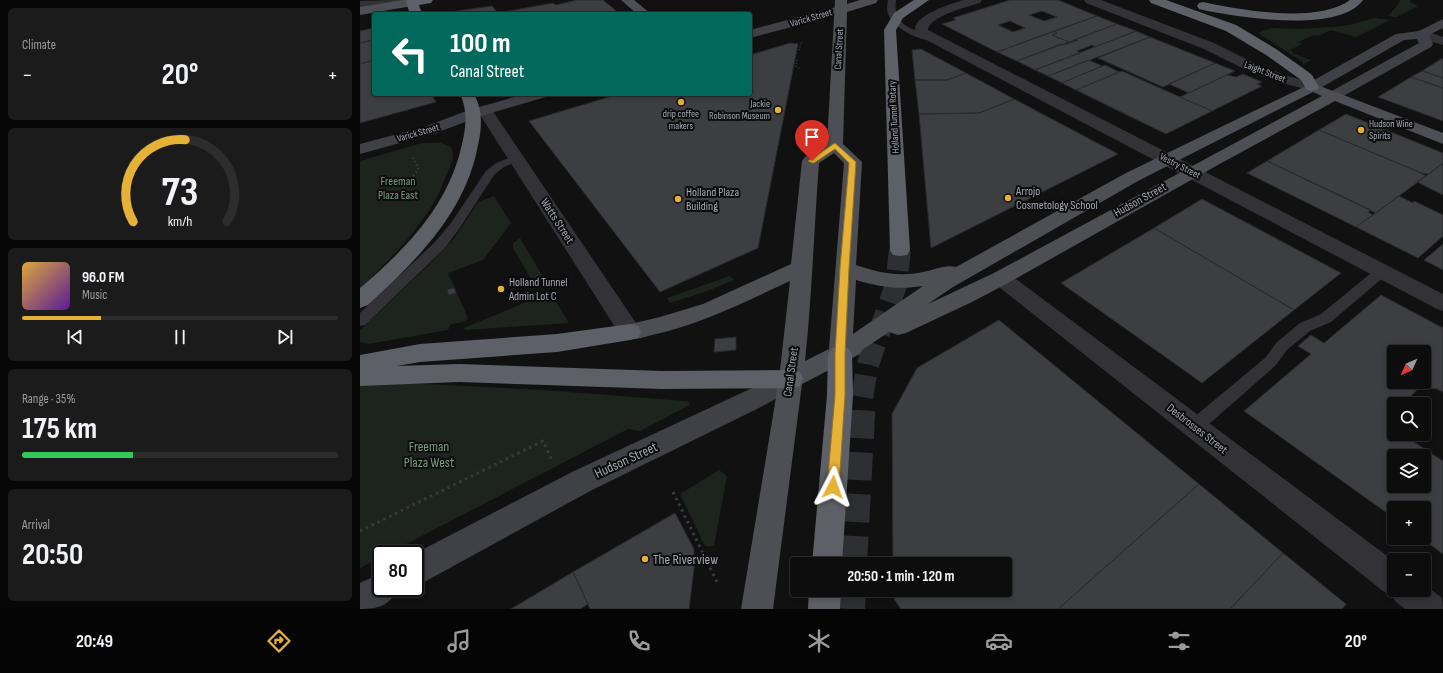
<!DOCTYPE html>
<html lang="en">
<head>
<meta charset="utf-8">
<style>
  body { margin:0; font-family:"Sofia Sans Condensed",sans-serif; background:#1b1b1c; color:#f1f3f6; height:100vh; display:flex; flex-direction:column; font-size:15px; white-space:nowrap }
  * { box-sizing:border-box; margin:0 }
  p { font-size:13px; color:#9a9c9e }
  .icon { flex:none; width:22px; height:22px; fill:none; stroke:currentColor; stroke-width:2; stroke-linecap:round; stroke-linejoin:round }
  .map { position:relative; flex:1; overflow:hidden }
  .details { display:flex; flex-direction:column; gap:8px; padding:8px; background:#070708; width:360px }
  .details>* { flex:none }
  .banner { position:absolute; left:12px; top:12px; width:380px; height:84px; border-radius:4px; box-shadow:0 2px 6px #0003,0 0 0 1px #2d2d2e; background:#00695c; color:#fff; overflow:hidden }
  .needle { width:26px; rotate:225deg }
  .tools { position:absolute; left:1027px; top:345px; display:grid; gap:8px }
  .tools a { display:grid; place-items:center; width:44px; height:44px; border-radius:4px; background:#0d0d0e; box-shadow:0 2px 6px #0003,0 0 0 1px #2d2d2e; font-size:20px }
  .speed { position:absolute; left:12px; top:545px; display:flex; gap:8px; font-size:20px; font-weight:700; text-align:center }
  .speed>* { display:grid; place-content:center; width:52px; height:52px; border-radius:50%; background:#0d0d0e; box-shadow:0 2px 6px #0003,0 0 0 1px #2d2d2e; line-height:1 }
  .speed .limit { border:2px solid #111; border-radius:6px; background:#fff; color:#111 }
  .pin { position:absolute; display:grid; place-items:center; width:34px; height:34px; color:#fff; margin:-41px -17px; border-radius:50% 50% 50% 0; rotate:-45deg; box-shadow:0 0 4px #0007 }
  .pin .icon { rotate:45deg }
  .me { position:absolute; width:44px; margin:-22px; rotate:4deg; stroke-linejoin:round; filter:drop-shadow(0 0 3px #0008) }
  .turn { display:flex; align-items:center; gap:14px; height:84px; padding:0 12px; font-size:18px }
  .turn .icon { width:52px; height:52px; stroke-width:2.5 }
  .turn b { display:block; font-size:28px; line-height:34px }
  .big { font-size:30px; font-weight:700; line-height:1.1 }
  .details .card { flex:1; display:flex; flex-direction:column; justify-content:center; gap:6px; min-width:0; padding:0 14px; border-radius:6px; background:#1b1b1c }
  .details .dial { align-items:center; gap:0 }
  .dial svg { height:104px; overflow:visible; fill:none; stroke:#2d2d2e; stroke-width:7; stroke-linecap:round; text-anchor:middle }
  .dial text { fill:#f1f3f6; stroke:none }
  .song { display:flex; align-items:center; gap:12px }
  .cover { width:48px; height:48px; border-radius:6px; background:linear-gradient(135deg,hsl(40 70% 55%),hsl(270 70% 35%)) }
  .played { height:4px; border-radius:2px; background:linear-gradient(90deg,#e5b136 25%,#2d2d2e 25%) }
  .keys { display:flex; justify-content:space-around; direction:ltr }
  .heat { display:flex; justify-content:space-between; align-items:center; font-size:22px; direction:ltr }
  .charge { height:6px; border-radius:3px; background:linear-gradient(90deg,#34c759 35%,#2d2d2e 0) }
  .trip { position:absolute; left:430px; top:557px; width:222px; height:40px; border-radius:4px; background:#0d0d0e; box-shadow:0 2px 6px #0003,0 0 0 1px #2d2d2e; font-weight:700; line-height:40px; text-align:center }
  .tabs { display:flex; height:64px; justify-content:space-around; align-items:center; background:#050506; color:#9a9c9e }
  .tabs .icon { width:28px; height:28px }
  .tabs .selected { color:#e5b136 }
  .tabs b { font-size:18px; color:#f1f3f6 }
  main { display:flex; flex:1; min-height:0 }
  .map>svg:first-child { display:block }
  .green { fill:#1d241e }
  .building { fill:#3d3e42; stroke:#2b2b2e; fill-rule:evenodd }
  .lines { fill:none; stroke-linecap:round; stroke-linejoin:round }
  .highway-tunnel-far1 { stroke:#2e2f32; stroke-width:22; stroke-dasharray:22 11; stroke-linecap:butt }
  .highway-tunnel { stroke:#2e2f32; stroke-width:28; stroke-dasharray:28 14; stroke-linecap:butt }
  .path-far2 { stroke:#38393e; stroke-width:1.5; stroke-dasharray:1 2; stroke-linecap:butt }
  .path-far1 { stroke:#38393e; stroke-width:2; stroke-dasharray:1.5 2.5; stroke-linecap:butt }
  .path { stroke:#38393e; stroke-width:3; stroke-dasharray:2.5 4; stroke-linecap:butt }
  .lane { fill:#323237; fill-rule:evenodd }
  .street { fill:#323237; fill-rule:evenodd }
  .secondary { fill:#404147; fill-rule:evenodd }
  .primary { fill:#4e4f55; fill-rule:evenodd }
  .highway { fill:#5e6067; fill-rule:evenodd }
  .route { fill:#e5b136; stroke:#957323 }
  .poi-dot { fill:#e5b136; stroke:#0c0c0d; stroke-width:1.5 }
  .labels { text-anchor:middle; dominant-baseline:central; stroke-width:4; stroke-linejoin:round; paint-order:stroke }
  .far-street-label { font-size:10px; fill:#a3a7b2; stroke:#0c0c0d }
  .far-poi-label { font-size:10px; fill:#a3a7b2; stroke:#0c0c0d; text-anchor:end }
  .park-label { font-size:12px; fill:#7b9c7e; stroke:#0c0c0d }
  .poi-label { font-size:12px; fill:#a3a7b2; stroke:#0c0c0d; text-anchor:start }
  .street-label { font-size:12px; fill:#a3a7b2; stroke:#0c0c0d }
  .near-park-label { font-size:14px; fill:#7b9c7e; stroke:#0c0c0d }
  .near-street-label { font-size:14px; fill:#a3a7b2; stroke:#0c0c0d }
  .near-poi-label { font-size:14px; fill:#a3a7b2; stroke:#0c0c0d; text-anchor:start }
</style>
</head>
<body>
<main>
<section class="details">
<div class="card"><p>Climate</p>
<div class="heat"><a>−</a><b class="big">20°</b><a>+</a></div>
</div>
<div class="card dial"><svg viewBox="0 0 100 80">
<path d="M14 69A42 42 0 1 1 86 69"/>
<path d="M14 69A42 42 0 0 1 54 6" stroke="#e5b136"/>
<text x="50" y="56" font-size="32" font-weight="700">73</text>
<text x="50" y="72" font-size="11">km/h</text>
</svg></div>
<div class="card">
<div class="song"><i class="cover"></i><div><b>96.0 FM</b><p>Music</p></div></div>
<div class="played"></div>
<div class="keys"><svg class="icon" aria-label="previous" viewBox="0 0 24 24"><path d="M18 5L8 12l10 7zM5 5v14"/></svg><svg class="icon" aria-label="pause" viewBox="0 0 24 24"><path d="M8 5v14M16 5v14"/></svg><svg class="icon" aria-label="next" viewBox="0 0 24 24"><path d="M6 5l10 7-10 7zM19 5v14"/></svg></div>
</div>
<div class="card"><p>Range · 35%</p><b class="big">175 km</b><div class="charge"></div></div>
<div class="card"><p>Arrival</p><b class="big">20:50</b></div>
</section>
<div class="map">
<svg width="1083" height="609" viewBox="0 0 1083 609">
  <rect width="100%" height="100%" fill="#111112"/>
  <path class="green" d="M1040,0h10v2l8,4 -22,11 -8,-1 9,-10z
    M1015,18l15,2 -34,17 -25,-7 -13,6 -4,-1 -16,7 4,2 -12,6 3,2 -1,1 19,7 -9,5 1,-3 -45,-29 13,-5 28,1 34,-2 16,-2z
    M62,143h19l10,4c5,9 -1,20 -5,29 -5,12 -10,25 -18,36 -19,28 -43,53 -68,76v-127z
    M134,196l17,27 -28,37 -35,13 20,45c-3,5 -11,5 -17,6l-3,6 -80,14 -8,-2v-12l69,-65 24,-25 25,-38z
    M160,238l26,44h-13l-20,-34v-5z
    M370,276l4,4 -24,10 -40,13 -3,-5z
    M192,295l17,28 -104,7 -1,-2 77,-32z
    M44,383l139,7 142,11h3l2,3 -2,2 -48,25 -12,-2 -241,125h-6v3l-21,11v-183z
    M359,470l8,6 -13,70h-9l-25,-52z"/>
  <path class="building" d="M217,0h26l17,14h-169l-1,-2 42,-6 6,7 55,-10 3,2z
    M650,0h48l39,16 -100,36 -55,-28 14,-4 -3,-2zM682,11l15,6 -13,4 -15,-6zM650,21l15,7 -12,4 -15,-7z
    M737,16l20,8 -48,18 -17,-7 5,-2 -3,-2z
    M757,24l19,7 -41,16 -3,-2 -15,6 3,2 -45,17 -18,-9 44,-17 3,1 14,-5 -2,-1z
    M14,28v12l-14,3v-12z
    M694,31l3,2 -5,2 17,7 -52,19 -20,-9z
    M776,31l14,6 -102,39 -13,-6z
    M790,37l65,26 -52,24 -65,-29z
    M14,40v20l-14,4v-21z
    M430,43l8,1 -40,204 -98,44 -131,-171 90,-27h131v-39z
    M561,49l45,24 -19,7h-32l-3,-30z
    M1081,59h2v19l-21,-7z
    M14,60v34h57l5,8 -76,21v-59z
    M729,60l13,6 -40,17 -14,-7z
    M855,63l20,8 -46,22 -20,-9z
    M745,65l14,7 -43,18 -14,-7z
    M762,71l58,26 32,14 -46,23 -90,-44z
    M1062,71l21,7v10l-32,-11z
    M606,73l48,26 -35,14 -60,1 -4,-34h32z
    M883,74l19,8 -5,2 5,2 -50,25 -32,-14 47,-22 9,2z
    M1051,77l32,11v33l-65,-24z
    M654,99l104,55 -187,94 -12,-134 60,-1z
    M986,114l97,39v10l-14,11 -8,-1 -102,-43z
    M959,130l102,43 5,3 -50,37 -109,-52z
    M907,161l104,49 -3,2 5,3 -17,12 -109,-54z
    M1083,163v32l-26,-13 9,-6z
    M1039,196l14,7 1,-2 29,14v21l-25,22 -62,-31z
    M842,199l139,74 -47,37 -140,-82z
    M794,228l140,82 -92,73 -141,-100z
    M1083,244v26l-19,-10z
    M94,288l2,5 -7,2 -2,-5z
    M1021,295l62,33v64l-6,-3 -17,-2 -17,17h-9v9l-5,5 5,8v8h8l41,27v93l-22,-16h3v-30h-30v10l-150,-107 67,-57 -13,-8 13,-11 13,8zM1034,352h30v30h-30zM1034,456h30v30h-30z
    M639,320l200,164 -141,125h-157l-7,-10v-9h111v-26h-112l-1,-150 25,-46z
    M376,337v13l-22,2 1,-13z
    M839,484l84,69 -53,56h-172z
    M315,513l19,36v20l-5,40h-99l-17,-37z
    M923,553l63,51 -4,5h-112z
    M213,572l15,32 -8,5h-69z"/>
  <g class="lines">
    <path class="highway-tunnel-far1" d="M502,397l6,-33 28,-79 4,-35"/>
    <path class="highway-tunnel" d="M493,564l9,-168
      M491,609l1,-19"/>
    <path class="path-far2" d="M439,50l3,-9
      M437,60l-1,6 4,3"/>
    <path class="path-far1" d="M35,197l23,-27v-4l-6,-9"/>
    <path class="path" d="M313,492l45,92
      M0,531l183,-90 9,19"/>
    <path class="lane" d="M528,0h8c-4,26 18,31 39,36l1,2 -1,2c-13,3 -41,-12 -46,-24 -3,-5 -2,-11 -1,-16z
      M156,155l5,3 -1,2 -16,7 -10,8 -35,54 -14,19 -80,77 -5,1v-13l75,-71 16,-19 35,-52 10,-8z
      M1021,268l5,1 2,3 -2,3 -55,47 -21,9 -23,19 -12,16 -75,66 -6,2 -6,-2 -2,-5 2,-5 77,-64 12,-16 23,-19 21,-9 55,-45z"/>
    <path class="street" d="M35,0h17l4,3 -2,3 -4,1 -50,2v-8z
      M604,0h18l-2,3c-11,3 -52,14 -52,27l515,264v17l-8,-3 -518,-273c-12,-18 36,-32 47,-35z
      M724,0h17l113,43 40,20 34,13 29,8 2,3 -2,3 -5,1 -34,-9 -34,-13 -40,-20 -118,-46z
      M1062,30l21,7v8l-26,-8 -1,-3 1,-3z
      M125,105l5,2 148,219 3,6 -3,6 -8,2 -8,-2 -145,-228 3,-3z
      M641,271l7,2 386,288v29h30v-6l18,14 1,11h-38l-10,-8 -3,-6 -9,-4 -389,-308 -4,-5 4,-5z"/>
    <path class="secondary" d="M480,6l4,1 2,3 -2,3 -94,25v-8z
      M1083,19v9l-14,7 4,9 -2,3 -93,52 -5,2 -5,-2 -3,-3 3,-3 91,-50 -2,-4 -13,1 -87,50 -5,1 -5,-1 -2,-3 2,-3 89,-50 23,-3z
      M165,94h23l-2,3 -65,19 -45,17 -76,21v-10l64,-17 45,-17z
      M431,370l9,2 3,7 -3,7 -43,23 -165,81 -166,91 -11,4 -1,-31 158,-82z
      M21,573v15h17c-8,18 -20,21 -38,21v-26z"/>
    <path class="primary" d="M43,0h14l1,2 -2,3 -4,1 -52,9v-8z
      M261,0h13l17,14h-14z
      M475,0h12v4l13,-4h18l-2,3 -29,9 -4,132 19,18 -6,103c23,8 43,12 67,7 11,-2 22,-8 33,-5l170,-94 186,-90 131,50v11l-108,-43 -119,65 -208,117 -36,19 -66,31 -8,2 -9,-3 -27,18 -2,4 -58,30 -29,225h-32l38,-230 11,-98c-45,21 -89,43 -138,54 -11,3 -20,6 -30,3l-3,-6 3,-6 38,-9 43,-13 88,-40 11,-103 3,-4 22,-14zM953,92l9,4 -328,177 -66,31 25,-17 185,-106zM474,153l10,10 -15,186 -24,12c7,-66 9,-132 14,-198zM496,280c23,7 43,10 67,6l-70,48z"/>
    <path class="highway" d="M47,0h26l-2,3 -12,2 3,9h-12l-4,-12z
      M554,0h15l-26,18 -7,12 14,220 -3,5 -7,1 -7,-1 -3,-5 -6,-220 10,-17z
      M789,0h17l70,25 40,24 31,22 5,4 7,12 -2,3 -5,1 -5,-1 -6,-10 -4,-3 -31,-22 -40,-24 -75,-28z
      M990,0h13c-24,34 -125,17 -160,10l-4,-1 -2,-3 2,-3 4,-1c37,8 115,22 147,-2z
      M100,94h14c9,17 8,33 4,51 -12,67 -62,116 -110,160l-8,3v-20c46,-39 89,-83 102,-144 4,-17 6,-33 -2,-50z
      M270,324l8,2 3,6 -3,6 -8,2 -73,12 -137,10 -23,4 62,-2 203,7 129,-1 9,2 3,7 -3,7 -9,2 -129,1 -203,-7 -99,4v-31l60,-11 137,-10z
      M480,345l8,3 4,6 1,41 -11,169h-30l15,-169 1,-41 4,-6z
      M449,590h32l-1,19h-32z"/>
  </g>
  <path class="route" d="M475,143l21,19 -7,106 -4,86v41l-6,92 -2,4 -4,1 -4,-1 -2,-4 8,-92v-41l5,-86 9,-105 -14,-14 -21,14h-2l-4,-2z"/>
  <g class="poi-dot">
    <circle cx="321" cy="102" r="4"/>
    <circle cx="418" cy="110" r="4"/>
    <circle cx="1001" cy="130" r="4"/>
    <circle cx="648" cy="198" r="4"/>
    <circle cx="318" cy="199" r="4"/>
    <circle cx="141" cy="289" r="4"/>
    <circle cx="285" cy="559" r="4"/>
  </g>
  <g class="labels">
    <g class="far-street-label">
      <text transform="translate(451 18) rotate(-16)">Varick Street</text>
      <text transform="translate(479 49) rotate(-87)">Canal Street</text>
      <text transform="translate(905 72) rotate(21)">Laight Street</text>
      <text transform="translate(534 117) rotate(-93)">Holland Tunnel Rotary</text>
      <text transform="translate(58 133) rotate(-16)">Varick Street</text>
      <text transform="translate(820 166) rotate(27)">Vestry Street</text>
    </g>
    <g class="far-poi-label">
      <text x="410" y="104">Jackie<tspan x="410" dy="12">Robinson Museum</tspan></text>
      <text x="321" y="114" text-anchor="middle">drip coffee<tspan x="321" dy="12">makers</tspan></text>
      <text x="1009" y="124" text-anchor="start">Hudson Wine<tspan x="1009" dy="12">Spirits</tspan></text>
    </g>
    <g class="park-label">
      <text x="38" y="181">Freeman<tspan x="38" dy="14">Plaza East</tspan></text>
    </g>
    <g class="poi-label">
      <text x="656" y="191">Arrojo<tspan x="656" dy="14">Cosmetology School</tspan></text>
      <text x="326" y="192">Holland Plaza<tspan x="326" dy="14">Building</tspan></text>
      <text x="149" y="282">Holland Tunnel<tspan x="149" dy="14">Admin Lot C</tspan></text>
    </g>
    <g class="street-label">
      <text transform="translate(780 200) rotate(-29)">Hudson Street</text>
      <text transform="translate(197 221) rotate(57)">Watts Street</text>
      <text transform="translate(431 372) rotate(-82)">Canal Street</text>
      <text transform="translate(837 429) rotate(38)">Desbrosses Street</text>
    </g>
    <g class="near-park-label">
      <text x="69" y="446">Freeman<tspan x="69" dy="16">Plaza West</tspan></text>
    </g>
    <g class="near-street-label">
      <text transform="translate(266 460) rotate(-25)">Hudson Street</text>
    </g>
    <g class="near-poi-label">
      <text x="293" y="559">The Riverview</text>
    </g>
  </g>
</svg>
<div class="tools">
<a><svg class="needle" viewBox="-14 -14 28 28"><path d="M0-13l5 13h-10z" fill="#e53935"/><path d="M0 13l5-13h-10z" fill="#9a9c9e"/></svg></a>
<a><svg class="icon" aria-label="search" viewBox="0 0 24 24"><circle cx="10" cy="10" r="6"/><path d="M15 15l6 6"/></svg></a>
<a><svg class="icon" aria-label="layers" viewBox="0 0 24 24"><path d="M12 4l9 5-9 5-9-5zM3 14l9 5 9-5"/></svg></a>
<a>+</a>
<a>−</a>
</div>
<div class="speed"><div class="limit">80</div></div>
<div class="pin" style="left:452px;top:161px;background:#d93025"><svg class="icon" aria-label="arrive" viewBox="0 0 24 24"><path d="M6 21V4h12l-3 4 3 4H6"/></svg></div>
<svg class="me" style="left:473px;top:487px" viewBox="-20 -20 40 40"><path d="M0-17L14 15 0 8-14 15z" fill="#e5b136" stroke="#fff" stroke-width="4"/></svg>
<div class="trip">20:50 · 1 min · 120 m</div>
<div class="banner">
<div class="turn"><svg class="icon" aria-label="left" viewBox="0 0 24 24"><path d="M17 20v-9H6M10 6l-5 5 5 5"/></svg><div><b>100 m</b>Canal Street</div></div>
</div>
</div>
</main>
<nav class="tabs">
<b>20:49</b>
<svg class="icon selected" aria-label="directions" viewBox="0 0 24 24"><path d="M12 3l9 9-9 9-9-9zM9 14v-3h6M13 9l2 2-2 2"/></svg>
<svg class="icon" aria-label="music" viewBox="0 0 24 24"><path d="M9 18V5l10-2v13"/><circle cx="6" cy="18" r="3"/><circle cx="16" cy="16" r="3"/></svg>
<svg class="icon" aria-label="phone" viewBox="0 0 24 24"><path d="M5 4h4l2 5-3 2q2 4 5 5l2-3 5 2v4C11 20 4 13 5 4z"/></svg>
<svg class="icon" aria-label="climate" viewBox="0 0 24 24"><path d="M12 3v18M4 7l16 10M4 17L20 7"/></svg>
<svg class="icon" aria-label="car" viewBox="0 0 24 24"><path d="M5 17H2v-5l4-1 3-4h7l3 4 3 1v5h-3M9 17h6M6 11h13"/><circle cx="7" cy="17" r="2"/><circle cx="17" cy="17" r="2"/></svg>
<svg class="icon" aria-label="filters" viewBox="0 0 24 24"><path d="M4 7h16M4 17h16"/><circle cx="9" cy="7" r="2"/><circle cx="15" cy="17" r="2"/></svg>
<b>20°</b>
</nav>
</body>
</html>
